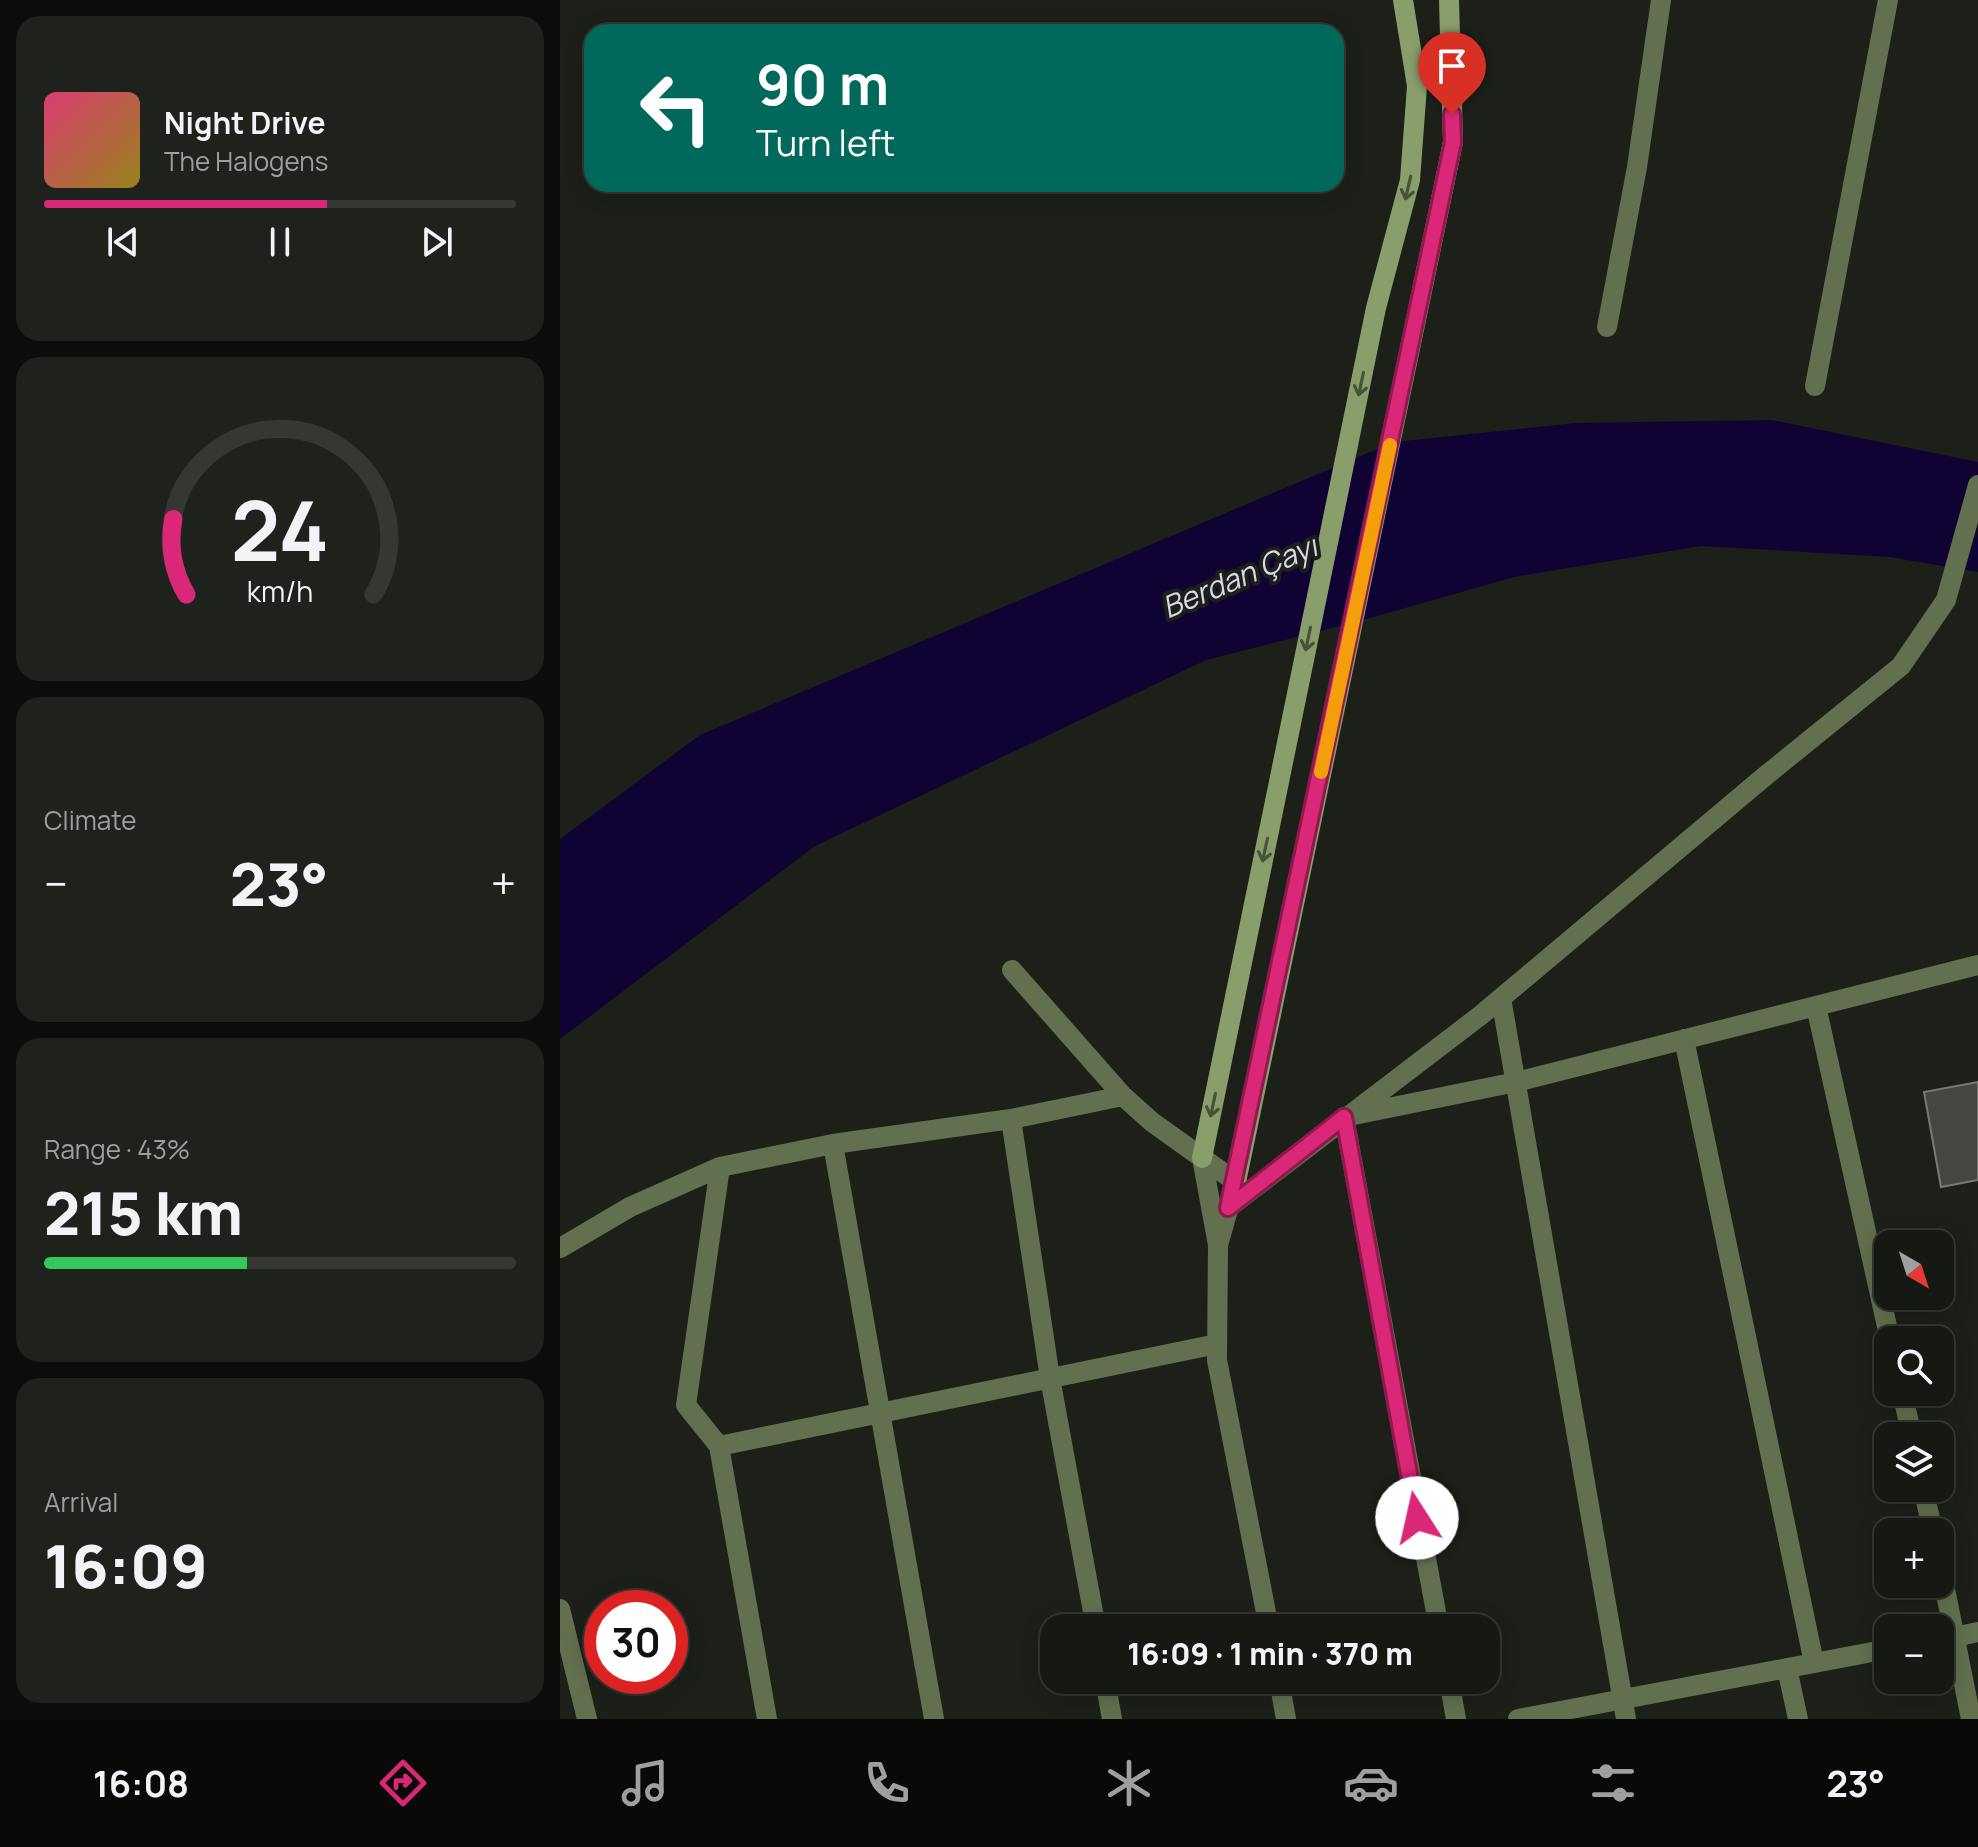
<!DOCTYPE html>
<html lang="en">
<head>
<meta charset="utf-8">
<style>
  body { margin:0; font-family:Manrope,sans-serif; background:#1f211c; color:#f1f3f6; height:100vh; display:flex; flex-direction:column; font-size:30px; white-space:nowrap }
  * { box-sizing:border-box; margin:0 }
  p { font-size:26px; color:#9ea0a0 }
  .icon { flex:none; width:44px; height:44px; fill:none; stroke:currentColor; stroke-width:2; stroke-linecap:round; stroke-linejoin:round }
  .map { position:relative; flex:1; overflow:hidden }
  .details { display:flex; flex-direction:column; gap:16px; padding:16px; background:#0c0d0a; width:560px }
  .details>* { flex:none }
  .top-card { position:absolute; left:24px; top:24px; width:760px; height:168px; border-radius:24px; box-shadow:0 4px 20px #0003,0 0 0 2px #353733; background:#00695c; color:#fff; overflow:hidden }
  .needle { width:52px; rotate:141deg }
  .buttons { position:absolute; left:1314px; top:1230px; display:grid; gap:16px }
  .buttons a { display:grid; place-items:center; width:80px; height:80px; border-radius:16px; background:#161813; box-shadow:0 4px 20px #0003,0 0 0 2px #353733; font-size:40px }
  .speed { position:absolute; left:24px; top:1590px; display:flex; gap:16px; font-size:40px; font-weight:700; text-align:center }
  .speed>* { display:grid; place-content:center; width:104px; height:104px; border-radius:50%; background:#161813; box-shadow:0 4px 20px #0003,0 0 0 2px #353733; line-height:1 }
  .speed .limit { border:12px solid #d22; background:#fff; color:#111 }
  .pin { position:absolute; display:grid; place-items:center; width:68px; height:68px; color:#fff; margin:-82px -34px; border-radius:50% 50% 50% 0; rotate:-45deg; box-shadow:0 0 8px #0007 }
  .pin .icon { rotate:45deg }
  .me { position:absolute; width:88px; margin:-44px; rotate:350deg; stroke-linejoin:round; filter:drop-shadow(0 0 6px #0008) }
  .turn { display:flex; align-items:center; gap:28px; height:168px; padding:0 40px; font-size:36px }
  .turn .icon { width:104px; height:104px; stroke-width:2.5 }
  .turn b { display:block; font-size:56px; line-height:68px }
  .big { font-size:60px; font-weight:800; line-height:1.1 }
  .details .tile { flex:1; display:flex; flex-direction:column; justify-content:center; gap:12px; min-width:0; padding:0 28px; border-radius:24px; background:#1f211c }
  .details .dial { align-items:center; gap:0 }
  .dial svg { height:208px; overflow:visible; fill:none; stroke:#353733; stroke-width:7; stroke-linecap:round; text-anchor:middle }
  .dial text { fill:#f1f3f6; stroke:none }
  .song { display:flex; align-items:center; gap:24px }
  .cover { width:96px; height:96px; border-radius:12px; background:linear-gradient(135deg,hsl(340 70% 55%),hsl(50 70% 35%)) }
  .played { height:8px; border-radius:4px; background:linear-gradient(90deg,#db2777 60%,#353733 60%) }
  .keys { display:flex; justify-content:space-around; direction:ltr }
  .heat { display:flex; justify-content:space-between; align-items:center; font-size:44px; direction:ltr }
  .charge { height:12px; border-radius:6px; background:linear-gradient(90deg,#34c759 43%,#353733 0) }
  .trip { position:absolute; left:480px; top:1614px; width:460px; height:80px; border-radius:24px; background:#161813; box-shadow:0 4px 20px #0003,0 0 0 2px #353733; font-weight:800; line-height:80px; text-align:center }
  .tab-bar { display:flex; height:128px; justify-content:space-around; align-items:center; background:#090a08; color:#9ea0a0 }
  .tab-bar .icon { width:56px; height:56px }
  .tab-bar .on { color:#db2777 }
  .tab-bar b { font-size:36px; color:#f1f3f6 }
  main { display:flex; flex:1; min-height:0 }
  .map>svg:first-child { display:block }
  .water { fill:#0e0333 }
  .building { fill:#44473f; stroke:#767a72; stroke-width:2 }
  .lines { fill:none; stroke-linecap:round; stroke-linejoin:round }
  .minor { stroke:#627050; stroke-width:20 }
  .secondary { stroke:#899e6b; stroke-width:20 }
  .oneway { stroke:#48523a }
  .route-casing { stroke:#8e194d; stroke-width:20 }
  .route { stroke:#db2777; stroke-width:14 }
  .slow { stroke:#f59e0b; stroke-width:14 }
  .labels { text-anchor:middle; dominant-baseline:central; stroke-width:8; stroke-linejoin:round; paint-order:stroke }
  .water-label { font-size:30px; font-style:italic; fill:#d7d8ed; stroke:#1d2019 }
</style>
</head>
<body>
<main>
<section class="details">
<div class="tile">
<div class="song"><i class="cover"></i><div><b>Night Drive</b><p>The Halogens</p></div></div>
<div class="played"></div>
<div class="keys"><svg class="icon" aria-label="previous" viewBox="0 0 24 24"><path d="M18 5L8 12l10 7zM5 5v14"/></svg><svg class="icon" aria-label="pause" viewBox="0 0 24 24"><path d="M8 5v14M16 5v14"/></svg><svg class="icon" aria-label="next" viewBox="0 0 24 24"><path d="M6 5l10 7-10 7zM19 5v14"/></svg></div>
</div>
<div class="tile dial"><svg viewBox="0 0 100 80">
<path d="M14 69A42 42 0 1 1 86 69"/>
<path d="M14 69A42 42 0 0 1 9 40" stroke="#db2777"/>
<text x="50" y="56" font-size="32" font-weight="700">24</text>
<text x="50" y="72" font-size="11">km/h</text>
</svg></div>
<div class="tile"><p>Climate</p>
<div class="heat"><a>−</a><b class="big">23°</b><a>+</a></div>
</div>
<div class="tile"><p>Range · 43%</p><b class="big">215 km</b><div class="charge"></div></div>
<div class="tile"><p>Arrival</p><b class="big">16:09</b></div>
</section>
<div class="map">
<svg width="1418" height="1719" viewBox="0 0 1418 1719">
  <rect width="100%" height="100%" fill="#1d2019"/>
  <path class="water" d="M1212,420l206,42v110l-88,-15 -189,-11 -187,31 -158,45 -150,38 -391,186 -255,193v-200l140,-104 694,-293 182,-19z"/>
  <path class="building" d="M1418,1082v98l-37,7 -17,-95z"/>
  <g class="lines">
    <path class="minor" d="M1047,327l30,-160 24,-167
      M1255,386l73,-386
      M452,970l111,126
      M941,998l125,721
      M1256,1006l74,334
      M1124,1039l130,624
      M451,1119l39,259 46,250
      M273,1144l101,575
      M642,1158l16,87 -1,115 52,268
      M160,1167l-34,238 33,41 48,273
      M668,1208l253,-193 283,-238 137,-111 45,-66 32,-115
      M0,1248l70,-41 90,-40 113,-23 178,-25 112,-23 29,26 84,60 -18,63
      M1342,1392l10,44
      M159,1446l498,-102
      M1363,1488l10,44
      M1380,1564l31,155
      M0,1609l27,110
      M879,1628l-95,-511 172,-35 462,-117
      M1380,1640l38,-8
      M1227,1668l11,51
      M545,1680l7,39
      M719,1680l7,39
      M889,1680l7,39
      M958,1719l370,-70"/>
    <path class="secondary" d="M642,1158l174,-850 34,-128 7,-94 -14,-86
      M676,1182l217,-1040 -4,-142"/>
  </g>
  <defs><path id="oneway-shaft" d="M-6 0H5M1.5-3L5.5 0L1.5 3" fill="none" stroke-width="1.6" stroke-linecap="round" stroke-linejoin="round" transform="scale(2)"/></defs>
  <g class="oneway">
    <use href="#oneway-shaft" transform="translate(848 188) rotate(103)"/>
    <use href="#oneway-shaft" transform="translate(801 384) rotate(102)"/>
    <use href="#oneway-shaft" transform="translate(748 639) rotate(102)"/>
    <use href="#oneway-shaft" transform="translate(705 850) rotate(102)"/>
    <use href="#oneway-shaft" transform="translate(653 1105) rotate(102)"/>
  </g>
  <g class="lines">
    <g class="route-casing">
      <path id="route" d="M857,1518l-73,-401 -116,91 225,-1066 -1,-28"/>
    </g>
    <use href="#route" class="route"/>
    <path class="slow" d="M761,772l69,-327"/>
  </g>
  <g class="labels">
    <g class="water-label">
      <text transform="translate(679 576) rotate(-23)">Berdan Çayı</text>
    </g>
  </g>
</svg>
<div class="buttons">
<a><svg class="needle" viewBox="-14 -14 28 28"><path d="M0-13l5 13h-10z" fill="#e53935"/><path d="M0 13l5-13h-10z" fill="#9ea0a0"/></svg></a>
<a><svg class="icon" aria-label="search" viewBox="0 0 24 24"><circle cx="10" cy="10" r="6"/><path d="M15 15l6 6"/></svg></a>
<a><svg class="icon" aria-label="layers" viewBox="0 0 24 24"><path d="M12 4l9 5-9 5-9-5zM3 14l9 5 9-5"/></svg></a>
<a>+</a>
<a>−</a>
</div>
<div class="speed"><div class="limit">30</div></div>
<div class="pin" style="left:892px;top:114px;background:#d93025"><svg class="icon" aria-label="arrive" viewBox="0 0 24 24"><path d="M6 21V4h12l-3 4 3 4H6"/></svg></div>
<svg class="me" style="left:857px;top:1518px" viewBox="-20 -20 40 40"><circle r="19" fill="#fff"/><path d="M0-13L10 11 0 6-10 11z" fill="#db2777"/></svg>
<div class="trip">16:09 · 1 min · 370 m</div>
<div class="top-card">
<div class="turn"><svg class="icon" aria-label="left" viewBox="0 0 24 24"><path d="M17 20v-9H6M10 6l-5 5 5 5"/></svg><div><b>90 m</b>Turn left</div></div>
</div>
</div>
</main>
<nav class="tab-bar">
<b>16:08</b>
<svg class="icon on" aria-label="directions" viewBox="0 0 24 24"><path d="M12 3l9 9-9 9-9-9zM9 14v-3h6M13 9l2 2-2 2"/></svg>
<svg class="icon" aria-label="music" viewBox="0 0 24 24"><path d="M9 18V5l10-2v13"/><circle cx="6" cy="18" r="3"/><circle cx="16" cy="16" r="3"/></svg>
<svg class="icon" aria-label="phone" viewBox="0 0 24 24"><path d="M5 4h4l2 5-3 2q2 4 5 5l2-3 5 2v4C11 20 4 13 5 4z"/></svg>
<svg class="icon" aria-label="climate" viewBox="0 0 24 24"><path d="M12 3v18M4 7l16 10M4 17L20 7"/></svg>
<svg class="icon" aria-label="car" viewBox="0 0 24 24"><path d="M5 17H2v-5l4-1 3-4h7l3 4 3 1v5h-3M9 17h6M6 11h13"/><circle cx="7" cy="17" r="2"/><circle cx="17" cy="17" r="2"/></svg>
<svg class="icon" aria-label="filters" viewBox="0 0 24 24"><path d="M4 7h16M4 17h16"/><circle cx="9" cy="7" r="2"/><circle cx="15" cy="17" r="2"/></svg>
<b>23°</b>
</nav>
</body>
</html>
